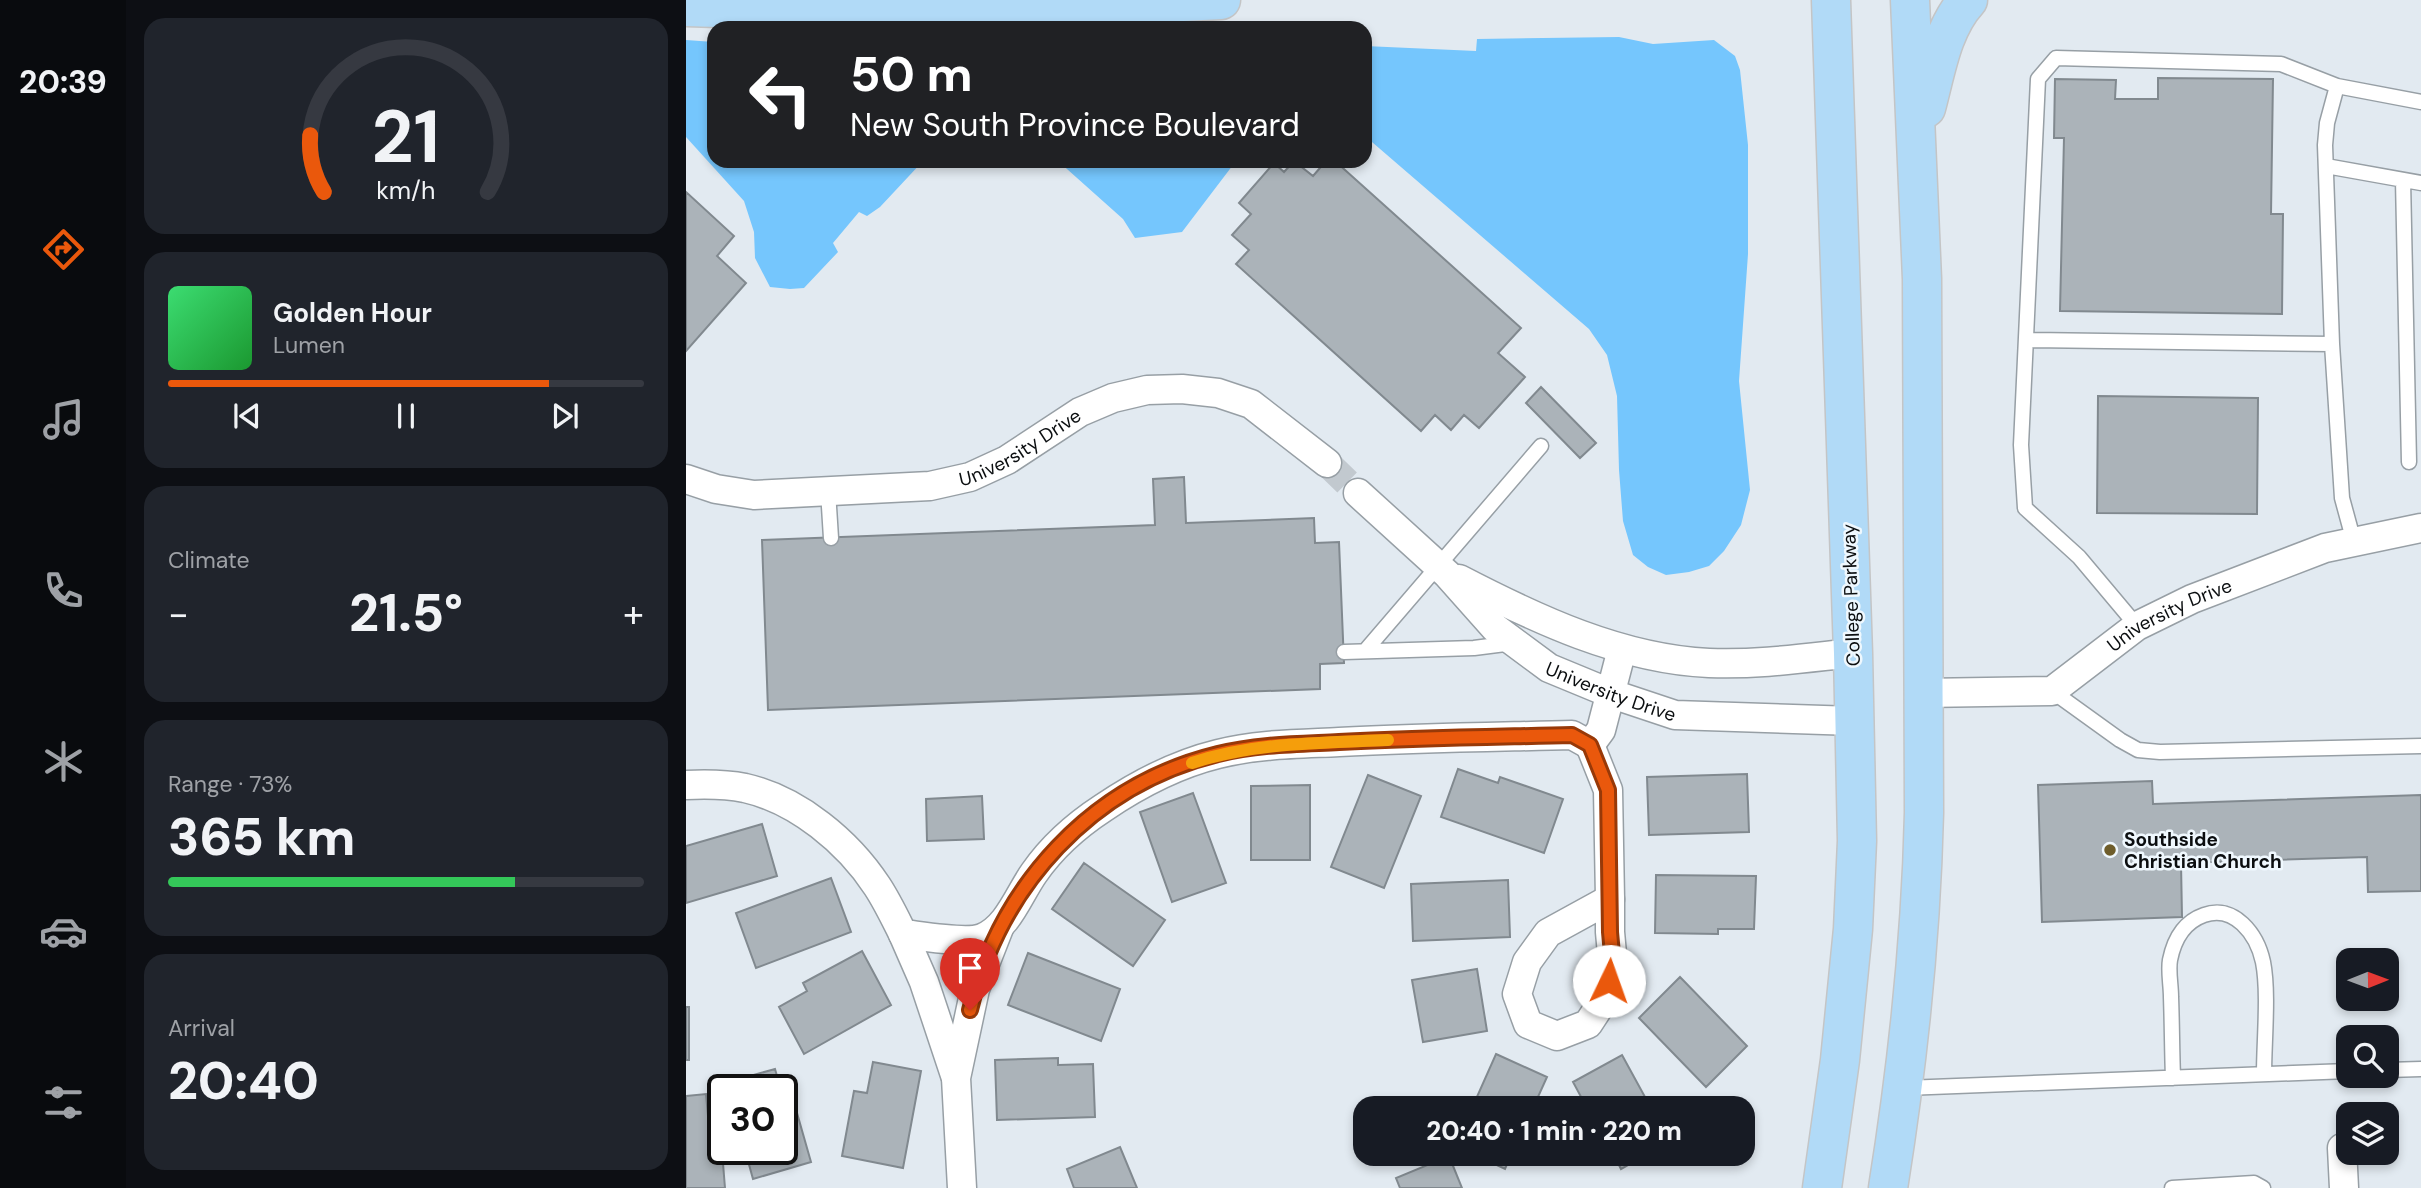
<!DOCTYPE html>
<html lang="en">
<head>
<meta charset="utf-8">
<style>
  body { margin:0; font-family:"DM Sans",sans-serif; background:#20242c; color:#f1f3f6; height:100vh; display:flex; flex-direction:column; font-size:26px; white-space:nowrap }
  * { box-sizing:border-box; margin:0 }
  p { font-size:23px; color:#9ea1a6 }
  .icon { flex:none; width:38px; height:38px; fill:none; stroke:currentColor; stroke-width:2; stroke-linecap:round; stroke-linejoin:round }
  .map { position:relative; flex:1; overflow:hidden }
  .sheet { display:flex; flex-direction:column; gap:18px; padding:18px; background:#0d0f14; width:560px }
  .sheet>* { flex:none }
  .top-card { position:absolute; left:21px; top:21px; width:665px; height:147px; border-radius:21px; box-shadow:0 4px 10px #0003; background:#202124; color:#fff; overflow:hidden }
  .needle { width:46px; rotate:89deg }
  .buttons { position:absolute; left:1650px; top:948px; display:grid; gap:14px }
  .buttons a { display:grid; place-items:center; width:63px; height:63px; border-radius:14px; background:#171b24; box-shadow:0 4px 10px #0003; font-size:35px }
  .speed { position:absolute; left:21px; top:1074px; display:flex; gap:14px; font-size:35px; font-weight:700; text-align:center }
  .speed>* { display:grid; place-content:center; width:91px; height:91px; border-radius:50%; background:#171b24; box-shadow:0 4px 10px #0003; line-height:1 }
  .speed .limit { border:4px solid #111; border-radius:10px; background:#fff; color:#111 }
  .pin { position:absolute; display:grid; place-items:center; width:60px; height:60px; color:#fff; margin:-72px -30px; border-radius:50% 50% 50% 0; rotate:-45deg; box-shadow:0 0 7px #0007 }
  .pin .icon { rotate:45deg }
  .me { position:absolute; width:77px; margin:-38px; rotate:3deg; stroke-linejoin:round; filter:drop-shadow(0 0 5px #0008) }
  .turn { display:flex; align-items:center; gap:24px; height:147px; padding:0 28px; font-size:32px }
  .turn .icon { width:91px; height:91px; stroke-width:2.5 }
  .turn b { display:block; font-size:49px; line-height:60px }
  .big { font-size:52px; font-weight:800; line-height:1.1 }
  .sheet .tile { flex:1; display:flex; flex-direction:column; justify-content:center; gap:10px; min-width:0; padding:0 24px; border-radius:21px; background:#20242c }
  .sheet .dial { align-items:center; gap:0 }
  .dial svg { height:182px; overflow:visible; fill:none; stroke:#363941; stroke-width:7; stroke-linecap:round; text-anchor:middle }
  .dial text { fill:#f1f3f6; stroke:none }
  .song { display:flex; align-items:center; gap:21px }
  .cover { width:84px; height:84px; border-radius:10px; background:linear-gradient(135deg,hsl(140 70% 55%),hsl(130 70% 35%)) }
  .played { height:7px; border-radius:4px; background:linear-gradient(90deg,#ea580c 80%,#363941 80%) }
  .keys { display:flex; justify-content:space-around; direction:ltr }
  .heat { display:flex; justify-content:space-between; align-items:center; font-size:38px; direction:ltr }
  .charge { height:10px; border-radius:5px; background:linear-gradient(90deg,#34c759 73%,#363941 0) }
  .trip { position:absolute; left:667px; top:1096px; width:402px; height:70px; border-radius:21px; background:#171b24; box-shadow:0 4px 10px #0003; font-weight:800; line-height:70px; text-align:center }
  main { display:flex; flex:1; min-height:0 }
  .tab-bar { display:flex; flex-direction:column; width:126px; justify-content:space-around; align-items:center; background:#090b0e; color:#9ea1a6 }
  .tab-bar .icon { width:49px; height:49px }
  .tab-bar .selected { color:#ea580c }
  .tab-bar b { font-size:32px; color:#f1f3f6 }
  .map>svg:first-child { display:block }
  .water { fill:#75c6fd }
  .building { fill:#abb3b9; stroke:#81898f; stroke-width:2 }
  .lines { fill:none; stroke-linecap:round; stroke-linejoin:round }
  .street-tunnel { stroke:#c2c9cf; stroke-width:28; stroke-dasharray:28 14; stroke-linecap:butt }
  .lane-casing { stroke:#979fa5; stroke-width:17 }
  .street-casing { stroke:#979fa5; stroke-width:31 }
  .primary-casing { stroke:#c4c5c6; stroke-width:41 }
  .lane { stroke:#fff; stroke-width:14 }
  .street { stroke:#fff; stroke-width:28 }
  .primary { stroke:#b1daf7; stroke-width:38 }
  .route-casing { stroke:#983908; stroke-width:18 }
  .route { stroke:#ea580c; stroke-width:12 }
  .slow { stroke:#f59e0b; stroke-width:12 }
  .poi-dot { fill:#6e5d2b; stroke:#eff8fe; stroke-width:2.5 }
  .labels { text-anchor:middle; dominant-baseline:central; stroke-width:5; stroke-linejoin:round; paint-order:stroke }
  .street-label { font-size:19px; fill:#0b0e10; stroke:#eff8fe }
  .poi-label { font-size:19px; font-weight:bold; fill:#0b0e10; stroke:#eff8fe; text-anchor:start }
</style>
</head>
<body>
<main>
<nav class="tab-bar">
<b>20:39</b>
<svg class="icon selected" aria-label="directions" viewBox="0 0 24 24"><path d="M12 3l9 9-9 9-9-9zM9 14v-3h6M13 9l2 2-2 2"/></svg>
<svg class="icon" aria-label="music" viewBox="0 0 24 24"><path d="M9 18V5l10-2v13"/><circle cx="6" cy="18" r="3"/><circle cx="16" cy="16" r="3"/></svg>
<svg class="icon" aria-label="phone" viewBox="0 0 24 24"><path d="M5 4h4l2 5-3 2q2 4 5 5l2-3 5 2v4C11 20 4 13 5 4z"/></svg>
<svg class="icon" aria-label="climate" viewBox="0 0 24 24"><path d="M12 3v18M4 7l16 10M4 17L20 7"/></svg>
<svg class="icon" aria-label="car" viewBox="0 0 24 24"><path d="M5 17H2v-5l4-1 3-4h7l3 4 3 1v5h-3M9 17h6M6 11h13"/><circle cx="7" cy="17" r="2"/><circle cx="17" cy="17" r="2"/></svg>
<svg class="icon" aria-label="filters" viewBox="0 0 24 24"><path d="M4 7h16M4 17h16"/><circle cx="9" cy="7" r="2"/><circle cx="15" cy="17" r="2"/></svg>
</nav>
<section class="sheet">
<div class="tile dial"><svg viewBox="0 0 100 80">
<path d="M14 69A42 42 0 1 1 86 69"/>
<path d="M14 69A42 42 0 0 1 8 44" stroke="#ea580c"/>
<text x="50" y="56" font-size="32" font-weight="700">21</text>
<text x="50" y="72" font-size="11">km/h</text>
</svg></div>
<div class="tile">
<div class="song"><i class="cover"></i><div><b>Golden Hour</b><p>Lumen</p></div></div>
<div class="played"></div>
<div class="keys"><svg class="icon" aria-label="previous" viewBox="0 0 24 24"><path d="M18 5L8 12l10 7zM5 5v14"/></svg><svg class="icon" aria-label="pause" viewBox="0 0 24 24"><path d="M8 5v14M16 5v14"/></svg><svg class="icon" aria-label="next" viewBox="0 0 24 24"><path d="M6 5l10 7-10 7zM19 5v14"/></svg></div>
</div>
<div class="tile"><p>Climate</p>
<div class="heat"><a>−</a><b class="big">21.5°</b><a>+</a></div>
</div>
<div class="tile"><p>Range · 73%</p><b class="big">365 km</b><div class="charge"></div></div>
<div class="tile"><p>Arrival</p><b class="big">20:40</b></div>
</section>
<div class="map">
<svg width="1735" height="1188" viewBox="0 0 1735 1188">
  <rect width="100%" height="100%" fill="#e2eaf1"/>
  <path class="water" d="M933,37l34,7 61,-4 21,16 5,14 8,75v109l-9,127 11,109 -9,35 -17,26 -15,15 -20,6 -23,3 -18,-8 -15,-12 -10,-34 -4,-51 -2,-74 -10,-41 -18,-26 -224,-193v-90l111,5 1,-12z
    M0,40l28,2v119h209l-43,46 -13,9 -8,-4 -26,31 5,9 -34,36 -14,1 -20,-2 -15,-29 -1,-26 -10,-31 -58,-64z
    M372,161h178l-54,71 -47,6 -12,-19z"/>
  <path class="building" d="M1472,78l115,1 -2,135h12l-1,100 -222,-3 4,-173h-10l1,-59 61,1 -1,19h43z
    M608,161l19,15 13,-15h9l186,167 -23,25 27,24 -46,51 -15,-13 -13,15 -16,-15 -14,16 -185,-167 13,-14 -17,-15 19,-21 -12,-11 35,-40 10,9z
    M0,192l48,44 -17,20 29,27 -60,68z
    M855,387l55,56 -16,15 -54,-55z
    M1412,396l160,2 -1,116 -160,-1z
    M498,477l2,46 128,-5 1,25 24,-1 5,121 -24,1v25l-552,21 -6,-170 393,-15 -2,-46z
    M772,769l40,14 2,-6 63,22 -19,54 -103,-36z
    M1061,774l2,58 -100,3 -2,-58z
    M682,775l53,21 -37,92 -53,-21z
    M1466,781l1,23 268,-9v96l-53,1 -1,-35 -186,6 1,54 -140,5 -4,-137z
    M624,785v75h-59v-74z
    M507,793l33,90 -54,19 -32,-90z
    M296,796l2,43 -57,2 -1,-42z
    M76,824l15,52 -91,27v-57z
    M398,863l81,57 -32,46 -81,-57z
    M970,875l100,1 -2,53h-36v5l-63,-1z
    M145,878l20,54 -95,36 -20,-55z
    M822,880l2,57 -97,4 -2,-57z
    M176,951l29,54 -87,49 -25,-47 28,-16 -4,-8z
    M342,953l92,36 -19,52 -93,-36z
    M791,969l10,62 -64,11 -11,-62z
    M994,977l67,69 -41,41 -67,-69z
    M0,1007h3v53h-3z
    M810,1054l51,23 -14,31h-61z
    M936,1055l29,53h-64l-14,-26z
    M372,1058v7l35,-1 2,53 -98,3 -2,-60z
    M187,1062l48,9 -18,97 -61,-12 12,-65 13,2z
    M89,1069l6,21h-54l-2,-7z
    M20,1094l3,33 11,-1 5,62h-39v-92z
    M96,1095l2,6 9,-2 18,63 -58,17 -8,-29h37z
    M434,1147l17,41h-63l-7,-19z
    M785,1153h41l-7,16z
    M927,1153h36l-28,16z
    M763,1156l13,32h-62l-4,-10z"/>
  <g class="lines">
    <path class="street-tunnel" d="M641,463l31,30"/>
    <g class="lane-casing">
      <path id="lane" d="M1640,166l95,17
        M1717,180l6,282
        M1340,340l306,4 10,154 12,44
        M1646,344l-7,-199 2,-22 10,-37 84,16
        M142,491l3,47
        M1451,626l-58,-69 -54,-49 -4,-63 17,-366 18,-21 225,6 56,22
        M679,651l176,-205
        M658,652l130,-4 39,-5
        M1366,691l68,49 18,10 22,2 261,-6
        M1701,1070l34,-1
        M1487,1078c-1,-27 -1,-54 -2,-81 0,-12 -3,-26 -1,-37 4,-20 14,-38 34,-45 30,-11 53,19 59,47 6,30 1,80 1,112
        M1219,1088l443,-17
        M1486,1188l82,-5 9,5"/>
    </g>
    <g class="street-casing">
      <g id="street">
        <path id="s1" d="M0,479l30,10 38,6 176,-9 40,-9 37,-17 73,-48 33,-14 34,-8 35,-1 36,4 33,11 76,59"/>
        <path id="s2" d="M672,493l89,81 48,54 54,40 63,26 63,21 179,6"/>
        <path d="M773,579c77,40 162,80 250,84 49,2 96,-5 144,-10"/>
        <path id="s3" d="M1237,693l129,-2 85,-65 55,-27 133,-51 96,-20"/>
        <path d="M904,745l18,45 2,109"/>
        <path d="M904,745l11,-15 21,-81"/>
        <path d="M0,785c20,-1 39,-1 59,3 53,12 103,54 132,98 10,15 18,32 26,48 18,2 63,10 79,4 26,-10 37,-44 52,-65 18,-26 43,-48 69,-65 34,-23 74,-44 115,-54 39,-10 80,-10 121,-12 78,-4 155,-5 233,-7l18,10"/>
        <path d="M924,899v33l3,33 -8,33 -17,26 -31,12 -29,-12 -11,-30 10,-32 21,-29z"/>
        <path d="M217,934l21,48 31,93"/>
        <path d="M1656,1148l2,40"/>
        <path d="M276,1188l-6,-110 19,-89 24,-61"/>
      </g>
    </g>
    <g class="primary-casing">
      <path id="primary" d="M0,7c178,6 357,3 535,-7
        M1240,108c10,-37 16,-80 42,-108
        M1136,1188l18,-128 13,-131 4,-88 -4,-188 -22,-653
        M1202,1188c20,-125 33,-249 36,-375l-2,-534 -12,-279"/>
    </g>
    <use href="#lane" class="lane"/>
    <use href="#street" class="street"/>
    <use href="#primary" class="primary"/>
  </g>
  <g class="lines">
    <g class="route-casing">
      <path id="route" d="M284,1010c30,-124 121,-225 248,-256 40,-10 81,-10 121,-12 78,-4 155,-5 233,-7l18,10 18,45 2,142 3,33 -4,16"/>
    </g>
    <use href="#route" class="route"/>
    <path class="slow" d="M506,763c63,-21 130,-20 196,-23"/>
  </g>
  <circle class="poi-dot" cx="1424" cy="850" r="7"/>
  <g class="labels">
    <g class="street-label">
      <text stroke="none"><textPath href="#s1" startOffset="345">University Drive</textPath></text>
      <text transform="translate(1165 595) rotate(-92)">College Parkway</text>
      <text stroke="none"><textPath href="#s3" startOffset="270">University Drive</textPath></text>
      <text stroke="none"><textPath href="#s2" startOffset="326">University Drive</textPath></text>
    </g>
    <g class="poi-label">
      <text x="1438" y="839">Southside<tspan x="1438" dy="22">Christian Church</tspan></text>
    </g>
  </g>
</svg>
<div class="buttons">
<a><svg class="needle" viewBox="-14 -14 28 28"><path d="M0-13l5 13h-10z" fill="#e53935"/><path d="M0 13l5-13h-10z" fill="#9ea1a6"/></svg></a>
<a><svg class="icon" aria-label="search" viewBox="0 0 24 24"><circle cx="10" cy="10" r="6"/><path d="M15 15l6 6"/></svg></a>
<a><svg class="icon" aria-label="layers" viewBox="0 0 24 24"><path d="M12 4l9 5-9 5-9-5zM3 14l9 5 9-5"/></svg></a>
</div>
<div class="speed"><div class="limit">30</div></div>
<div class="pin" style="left:284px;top:1010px;background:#d93025"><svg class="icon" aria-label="arrive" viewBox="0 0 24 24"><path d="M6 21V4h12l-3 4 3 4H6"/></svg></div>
<svg class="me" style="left:923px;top:981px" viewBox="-20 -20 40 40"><circle r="19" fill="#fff"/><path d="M0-13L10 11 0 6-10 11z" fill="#ea580c"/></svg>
<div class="trip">20:40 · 1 min · 220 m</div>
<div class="top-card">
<div class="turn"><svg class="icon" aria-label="left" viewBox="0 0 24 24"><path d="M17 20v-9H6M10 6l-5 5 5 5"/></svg><div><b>50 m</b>New South Province Boulevard</div></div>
</div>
</div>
</main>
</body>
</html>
